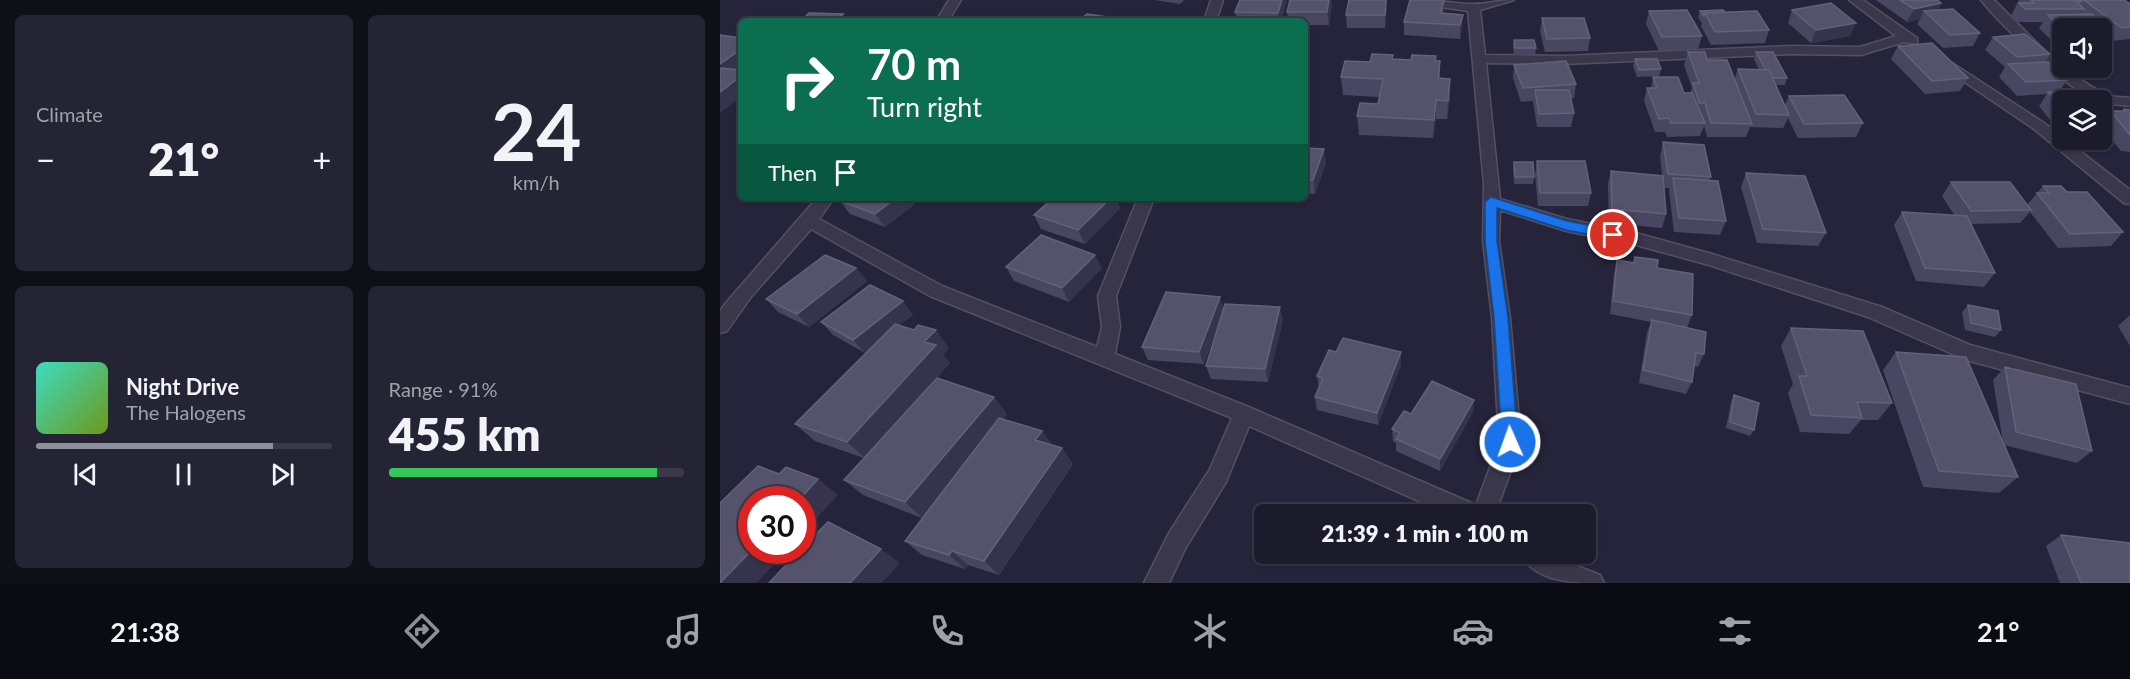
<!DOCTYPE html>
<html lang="en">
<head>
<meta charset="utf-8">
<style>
  body { margin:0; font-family:Lato,sans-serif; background:#252434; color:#f1f3f6; height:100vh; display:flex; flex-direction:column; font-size:22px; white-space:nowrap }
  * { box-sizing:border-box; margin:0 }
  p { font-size:20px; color:#a0a1a9 }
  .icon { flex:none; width:33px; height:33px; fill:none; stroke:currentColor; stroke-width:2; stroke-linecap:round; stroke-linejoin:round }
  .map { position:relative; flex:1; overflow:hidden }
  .side { display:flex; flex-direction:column; gap:15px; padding:15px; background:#0f0f18; width:720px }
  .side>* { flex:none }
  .top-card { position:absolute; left:18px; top:18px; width:570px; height:183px; border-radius:9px; box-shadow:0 2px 4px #0004,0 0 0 2px #3a3948; background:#0b6e4f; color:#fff; overflow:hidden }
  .buttons { position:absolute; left:1332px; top:18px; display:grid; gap:12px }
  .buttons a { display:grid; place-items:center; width:60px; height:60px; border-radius:9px; background:#1c1b2c; box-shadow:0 2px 4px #0004,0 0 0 2px #3a3948; font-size:30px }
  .speed { position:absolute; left:18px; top:486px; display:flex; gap:12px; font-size:30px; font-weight:700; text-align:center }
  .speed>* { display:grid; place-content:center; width:78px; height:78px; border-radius:50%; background:#1c1b2c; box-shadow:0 2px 4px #0004,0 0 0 2px #3a3948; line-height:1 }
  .speed .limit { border:9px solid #d22; background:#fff; color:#111 }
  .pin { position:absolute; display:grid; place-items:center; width:51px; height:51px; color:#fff; margin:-26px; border:3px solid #fff; border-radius:50%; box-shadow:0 2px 6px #0007 }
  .me { position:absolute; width:66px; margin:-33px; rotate:358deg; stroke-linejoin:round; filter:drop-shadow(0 0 4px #0008) }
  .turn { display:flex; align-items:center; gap:21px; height:126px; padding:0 30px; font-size:27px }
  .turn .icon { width:78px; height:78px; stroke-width:2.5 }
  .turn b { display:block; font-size:42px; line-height:51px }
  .then { display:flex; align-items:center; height:57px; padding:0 30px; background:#0003; gap:12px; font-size:22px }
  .big { font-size:45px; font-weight:800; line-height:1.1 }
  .side .tile { flex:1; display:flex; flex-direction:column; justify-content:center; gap:9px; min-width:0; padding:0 21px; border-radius:9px; background:#252434 }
  .side .dial { align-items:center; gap:0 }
  .dial b { font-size:78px; line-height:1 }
  .song { display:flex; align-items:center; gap:18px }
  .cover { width:72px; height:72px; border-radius:9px; background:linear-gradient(135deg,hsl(170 70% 55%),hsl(80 70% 35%)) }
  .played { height:6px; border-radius:3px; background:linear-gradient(90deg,#8c9099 80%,#3a3948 80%) }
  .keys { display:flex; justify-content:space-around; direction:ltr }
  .heat { display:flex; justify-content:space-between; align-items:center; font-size:33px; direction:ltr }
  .charge { height:9px; border-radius:4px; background:linear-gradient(90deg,#34c759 91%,#3a3948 0) }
  .side .tiles { flex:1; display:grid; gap:15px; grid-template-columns:repeat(2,1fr) }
  .trip { position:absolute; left:534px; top:504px; width:342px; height:60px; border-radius:9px; background:#1c1b2c; box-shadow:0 2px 4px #0004,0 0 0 2px #3a3948; font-weight:800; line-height:60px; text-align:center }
  .menu { display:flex; height:96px; justify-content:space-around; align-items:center; background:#0b0b12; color:#a0a1a9 }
  .menu .icon { width:42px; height:42px }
  .menu .current { color:#8c9099 }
  .menu b { font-size:27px; color:#f1f3f6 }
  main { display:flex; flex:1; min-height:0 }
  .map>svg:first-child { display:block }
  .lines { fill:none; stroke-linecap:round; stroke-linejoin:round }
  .street-casing { stroke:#525063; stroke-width:3 }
  .street { fill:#3a374b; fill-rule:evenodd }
  .wall { fill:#494661 }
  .shaded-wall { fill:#36344d }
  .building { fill:#55526c; stroke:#64617a; stroke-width:1.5 }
  .route { fill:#1a73e8; stroke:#114b97; stroke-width:1.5 }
</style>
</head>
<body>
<main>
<section class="side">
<div class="tiles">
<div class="tile"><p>Climate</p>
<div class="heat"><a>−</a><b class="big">21°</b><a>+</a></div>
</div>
<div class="tile dial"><b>24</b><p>km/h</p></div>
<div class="tile">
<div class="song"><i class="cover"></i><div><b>Night Drive</b><p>The Halogens</p></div></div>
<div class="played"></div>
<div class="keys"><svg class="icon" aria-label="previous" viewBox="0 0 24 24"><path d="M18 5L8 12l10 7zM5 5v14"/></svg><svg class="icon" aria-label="pause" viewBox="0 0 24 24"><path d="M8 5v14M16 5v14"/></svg><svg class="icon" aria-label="next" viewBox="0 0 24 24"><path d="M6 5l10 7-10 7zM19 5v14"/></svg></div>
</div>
<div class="tile"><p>Range · 91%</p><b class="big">455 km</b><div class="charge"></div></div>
</div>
</section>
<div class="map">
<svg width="1410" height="583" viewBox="0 0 1410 583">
  <rect width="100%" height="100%" fill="#26243b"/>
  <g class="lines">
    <g class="street-casing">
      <path id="street" d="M229,0h12l-13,21h-12z
        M491,0h12l-7,21h-12z
        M694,0c20,0 38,3 57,4 13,1 29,-4 43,-4l-34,10 5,45 79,1 228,-10 68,1 36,-11 -47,-36h14l54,38v6l-13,-2 -43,13 -69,-1 -228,10 -78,-1 14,136 67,20 69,14 76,21 170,53 88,38 160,43v16l-164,-44 -98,-43 -159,-52 -73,-20 -70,-14 -66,-21 -1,31 11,77 11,125 -26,71h-47l-199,-88 -23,56 -41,67 -16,34h-25l25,-50 41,-64 22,-51 -302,-122 -119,-67 -60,68 -24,34 -7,2v-22l5,-7 92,-106h17l-15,21 123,67 155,61 5,-20 -4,-31 40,-98h16l-38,98 4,31 -5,27 136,54 225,97 23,-62 -7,-125 -9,-77 1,-57 -16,-173 -48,-7z
        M1261,0h13l68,68 45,28 23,2v8l-28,-3v-3c-27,0 -103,-77 -121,-100z
        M1223,57l101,66 86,67v14l-6,-1 -90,-74 -96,-65 -2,-3z
        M801,554h32l11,7 36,14 4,8c-28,0 -69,0 -83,-29z"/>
    </g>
    <use href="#street" class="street"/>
  </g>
  <path class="wall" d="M434,0h30l-4,4z
    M567,0l-6,21h-46l2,-1 -2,-8z
    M629,0h38l-2,28h-38l-1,-13z
    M1156,0h61l4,3 -3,7 42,23 -7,13 -30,2 -26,-24 3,-5 -13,3z
    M1299,0h105l6,4v35l-18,2 -3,-2 -6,8h-1v-19h-40v19h-4l-19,-19 4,-6h-26l-6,-6z
    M612,3l-3,22h-24v-4h-17l-1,-9z
    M1072,10l64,13 -6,13 -39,7 -23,-20z
    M929,11l53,25 -4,13 -39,2 -13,-27z
    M980,11l25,1 44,18 -4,13 -54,2 -10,-19 1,-3 -4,-5z
    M724,14l19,1 -1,13 -2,11 -56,-4v-13z
    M822,18l48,20 -2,13 -43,1 -5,-21z
    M1273,37l57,17 -5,8 22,18 -9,13 4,7v35l-23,-29 8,-12 -30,2 -18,-19 6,-10 -20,-17z
    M794,40l22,8 -1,7h-21l-1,-8z
    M1178,46l70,32 -8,13 -35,3 -34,-35z
    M968,52l19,8 27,20 4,-11 21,1 -5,-11 2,-7 31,26 -2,7h-9l9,20 4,-9 74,27 -7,14 -58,1 -10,-20 -5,10 -33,-1 -4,10h-39l-3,-11 -4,10 -33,1 -2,-5h-10l-11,-31 3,-13h4l2,-11 31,16h6l2,-5 -8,-23z
    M673,59l47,2v17l10,1v18l-3,22h-11l-3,19 -74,-3 -2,-19 21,-12 1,-7 -36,-2 -2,-18 29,-15z
    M915,59l26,10 -2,7 -22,1 -4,-11z
    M794,65l62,19 -2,14h-3l3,15 -3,14h-34l-4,-26 -12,1 -8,-24z
    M1404,109l6,1v42l-9,-1 -16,-20 -3,5v-25l4,5 5,-5h11z
    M943,142l48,35 -2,3 17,41 -6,14 -46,-3 -5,-41 1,-3h-6l2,26 -4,14 -53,-5 -1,-39 3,-13 51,4 -2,-19z
    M585,148l21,15 -11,31 -10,-1z
    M817,161l54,32 -3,13h-50l-3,-31z
    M794,162l20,15 -1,7h-19l-1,-15z
    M1026,173l80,60 -8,13 -61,-3 -16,-56z
    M1231,182l76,23 16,-19 24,6 56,40 -12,14 -53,2 -28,-36 -10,11 -50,1 25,49 -11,14 -68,-6 -22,-56 8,-13 53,4 -13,-20z
    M123,198h68l4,6 -30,23 -35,-13 -10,-13z
    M202,198h15l-4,3z
    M400,208l-35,36 -44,-15 -7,-14z
    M915,257l22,11 35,47 -5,13 17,26 -6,13 -4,-1 -2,16 -6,12 -47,-11 8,-50 4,-11 -41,-8 4,-40 3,-14 16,3z
    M286,267l96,1 -33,34 -55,-21z
    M136,268l11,13 -58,46 -31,-15 -12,-13z
    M183,301l10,14 -14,10 50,23 -6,7 7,8 -41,45 85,-11 13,17 -4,5 39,12 10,14 10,3 11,16 -74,111 -31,-10 -3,4 -43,-14 -17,-14 17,-23 -59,-23 -19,-15 20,-22 -49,-17 -20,-17 76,-76 -6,5 -32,-18 -12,-13z
    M1248,305l33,25 -6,7 -30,-7 -3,-18z
    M504,309l59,11 -15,62 -57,-3 -5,-13 14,-46 -16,44 -56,-4 -6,-13z
    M1410,315v31l-12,-20z
    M1071,328l101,75 -14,17h-17l-12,14 -49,-2 -12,-39 5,-9 -12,-38z
    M616,352l65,13 -23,60 -61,-15 -2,-13 4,-9 -2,-12z
    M1176,352l107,91 -10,-63 12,-13 87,84 -15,12 -73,-18 14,32 -19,16 -76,-6 -40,-117z
    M1014,395l20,35 -4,6 -24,-8 5,-26z
    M754,400l-1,12 -33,59 -44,-20v-8l-3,-2 -1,-12 19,-15z
    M1341,535l69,48h-70l-14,-37z"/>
  <path class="shaded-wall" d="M562,0h5l-6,21h-2l-1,-8z
    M609,0h2l1,3 -3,22 -2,-13z
    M666,0l1,7 -2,21v-13z
    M724,0v12l-3,14v-13z
    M1221,3l-6,13 -11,-5 -4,8 -13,3 7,-13z
    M123,14l5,7h-12z
    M743,15l-1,13 -2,11v-14z
    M1136,23l-6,13 -39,7 5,-13z
    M21,49v21l-10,8 -11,-14z
    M21,76v21l-21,16v-21z
    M730,79v18l-3,22 1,-18z
    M716,100v19l-3,19 1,-18z
    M604,149l2,14 -11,31 -2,-14z
    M176,198h15l4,6 -30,23 -10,-13z
    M391,198h5l4,10 -35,36 -7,-14z
    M375,255l7,13 -33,34 -7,-14z
    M136,268l11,13 -58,46 -12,-13z
    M500,297l4,13 -20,54 -5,-12z
    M183,301l10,14 -48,38 -12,-13z
    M560,307l3,13 -15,62 -3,-13z
    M216,330l13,18 -6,7 7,8 -85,95 -18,-16 77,-100z
    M681,352v13l-23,60 -1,-12z
    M274,397l13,17 -85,104 -17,-16z
    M754,400l-1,12 -33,59v-12z
    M322,431l12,17 -19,-8z
    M342,448l11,16 -74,111 -15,-14z
    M98,479l20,16 -36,39v-34h-3z
    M161,549l19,14 -18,20h-32z
    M32,550h35l-30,33h-37z
    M232,551l16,14 -3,4 -16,-14z"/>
  <path class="building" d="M520,0h42l-4,13 -43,-1z
    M570,0h39l-2,12h-40z
    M629,0h37l-1,15h-39z
    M690,0h34l-3,13 22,2 -3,10 -56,-3z
    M1180,0h37l4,3 -27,6z
    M1311,0h44l9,9h-59l-6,-6h15z
    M1355,0h8l-1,1 -5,1z
    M1364,0h40l6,4v23l-8,1z
    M1111,3l25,20 -40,7 -24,-20z
    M1233,9l27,24 -30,2 -26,-24z
    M967,10l15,26 -40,1 -13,-26z
    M1003,10l2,2 -20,1 -1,3 -4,-5z
    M1037,11l12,19 -54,2 -10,-19z
    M89,13l34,1 -7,7h-35z
    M367,14l48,7h-56z
    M1372,14l21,20h-11v-6l-40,1 -14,-14z
    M822,18h42l6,20 -43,1z
    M515,20h42l-42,1z
    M1305,34l25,20 -33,3 -24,-20z
    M0,35l21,3v11l-21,15z
    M794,40h20l2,8h-21z
    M1212,43l36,35 -36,3 -34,-35z
    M968,52h17l2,8h20l25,64 -41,-1 -6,-20h-6l-6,-20h6z
    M1036,52h17l14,26h-14l-4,-8h-3z
    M652,54l21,1 -1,4 19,1 1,-5 24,1 -1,5h5l-2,17 12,1 -2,22 -12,-1 -2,20 -77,-4 3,-13 18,1 5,-25 -42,-2 4,-16 25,1z
    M915,59h22l4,10 -22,1z
    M846,61l10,23 -53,4 -9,-23z
    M1328,62l19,18 -41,2 -18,-18z
    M0,68l21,2v6l-21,16z
    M1018,69l31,1 20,45 -33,-1z
    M933,77h25l6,16h8l13,30h-34l-2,-5 -10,1 -12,-31h10z
    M815,90h34l5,23 -35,1z
    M1328,92l39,1 6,7h-31v10z
    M1124,95l19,28 -59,1 -15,-28z
    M1404,109l6,1v25l-19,-24h14z
    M1382,111l10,12h-10z
    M943,142l41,3 7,32 -43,-3z
    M585,148l19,1 -11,31h-8z
    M817,161h48l6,32h-51z
    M794,162h19l1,15h-19z
    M891,171l52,5 3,38 -54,-5z
    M1026,173l59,3 21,57 -63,-4z
    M953,178l45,3 8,40 -47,-3z
    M1231,182h59l21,28 -60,1z
    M1323,186h18l6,6h20l36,40 -53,2 -33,-41h12z
    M123,198h53l-21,16 -35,-13z
    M333,198h58l-33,32 -44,-15z
    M1182,212l65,4 28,57 -70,-5z
    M321,235l54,20 -33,33 -56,-21z
    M105,255l31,13 -59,46 -31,-15z
    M915,257l23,3 -1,8 36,6 -1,41 -79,-14 4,-41 17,3z
    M150,285l33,16 -50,39 -32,-18z
    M446,292l54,5 -21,55 -57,-5z
    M505,304l55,3 -15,62 -59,-3z
    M1248,305l30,6 3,19 -30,-7z
    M932,320l54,12 -2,22 -8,-1 -4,29 -49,-12z
    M175,324l19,6 4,-5 18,5 -12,12 12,3 -89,97 -52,-18z
    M1071,328l72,3 29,72 -35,-1 5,16 -51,-3 -12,-39h8z
    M623,338l58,14 -24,61 -62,-16 8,-19 -6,-2 12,-26 7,2z
    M1176,352l70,5 52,120 -79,-6z
    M1285,367l71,17 16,67 -76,-19z
    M217,378l57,19 -89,105 -61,-22z
    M712,381l42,19 -34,59 -44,-20 4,-6 -8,-4 12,-18 7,3z
    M1014,395l25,8 -5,27 -24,-8z
    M279,418l43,13 -7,9 27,8 -78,113 -32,-10 -3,4 -44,-14z
    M38,466l21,8 7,-7 32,12 -19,21h-47v50l-32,33v-80z
    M108,522l53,27 -31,34h-81l31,-33h2v-2z
    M1341,535l69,8v40h-49z"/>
  <path class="route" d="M771,197l76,24 46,9 6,5 -6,4 -47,-9 -69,-22v33l11,77 10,124 -3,5 -5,3 -6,-3 -2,-5 -8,-124 -9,-77v-39z"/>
</svg>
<div class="buttons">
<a><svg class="icon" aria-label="sound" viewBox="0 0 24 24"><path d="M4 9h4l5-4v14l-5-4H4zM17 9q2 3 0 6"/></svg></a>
<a><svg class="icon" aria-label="layers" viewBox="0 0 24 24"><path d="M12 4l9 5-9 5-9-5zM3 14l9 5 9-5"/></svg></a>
</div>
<div class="speed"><div class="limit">30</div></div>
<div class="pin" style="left:893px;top:235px;background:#d93025"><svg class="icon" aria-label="arrive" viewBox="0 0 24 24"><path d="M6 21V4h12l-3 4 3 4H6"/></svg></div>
<svg class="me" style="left:790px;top:442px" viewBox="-20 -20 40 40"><circle r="17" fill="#1a73e8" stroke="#fff" stroke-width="3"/><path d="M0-11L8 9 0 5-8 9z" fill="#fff"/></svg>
<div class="trip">21:39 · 1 min · 100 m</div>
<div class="top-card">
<div class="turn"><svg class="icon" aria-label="right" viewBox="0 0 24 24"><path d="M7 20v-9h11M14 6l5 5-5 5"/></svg><div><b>70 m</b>Turn right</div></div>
<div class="then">Then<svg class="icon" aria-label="arrive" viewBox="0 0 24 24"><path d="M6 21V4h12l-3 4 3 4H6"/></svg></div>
</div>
</div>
</main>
<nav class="menu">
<b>21:38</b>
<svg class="icon current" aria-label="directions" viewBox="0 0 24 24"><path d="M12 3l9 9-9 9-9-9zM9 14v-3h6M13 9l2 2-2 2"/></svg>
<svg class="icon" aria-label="music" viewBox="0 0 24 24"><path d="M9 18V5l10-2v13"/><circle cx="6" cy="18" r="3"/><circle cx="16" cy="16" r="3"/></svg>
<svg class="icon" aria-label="phone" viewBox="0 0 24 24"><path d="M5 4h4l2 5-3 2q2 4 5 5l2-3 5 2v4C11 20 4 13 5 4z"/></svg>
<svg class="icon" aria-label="climate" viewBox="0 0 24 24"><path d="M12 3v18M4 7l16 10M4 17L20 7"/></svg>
<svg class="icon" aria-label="car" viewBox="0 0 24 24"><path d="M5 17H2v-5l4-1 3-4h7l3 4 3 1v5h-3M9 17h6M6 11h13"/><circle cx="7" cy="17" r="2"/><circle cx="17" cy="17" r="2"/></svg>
<svg class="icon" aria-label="filters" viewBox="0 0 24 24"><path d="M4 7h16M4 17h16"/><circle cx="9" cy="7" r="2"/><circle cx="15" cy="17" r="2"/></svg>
<b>21°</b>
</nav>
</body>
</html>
